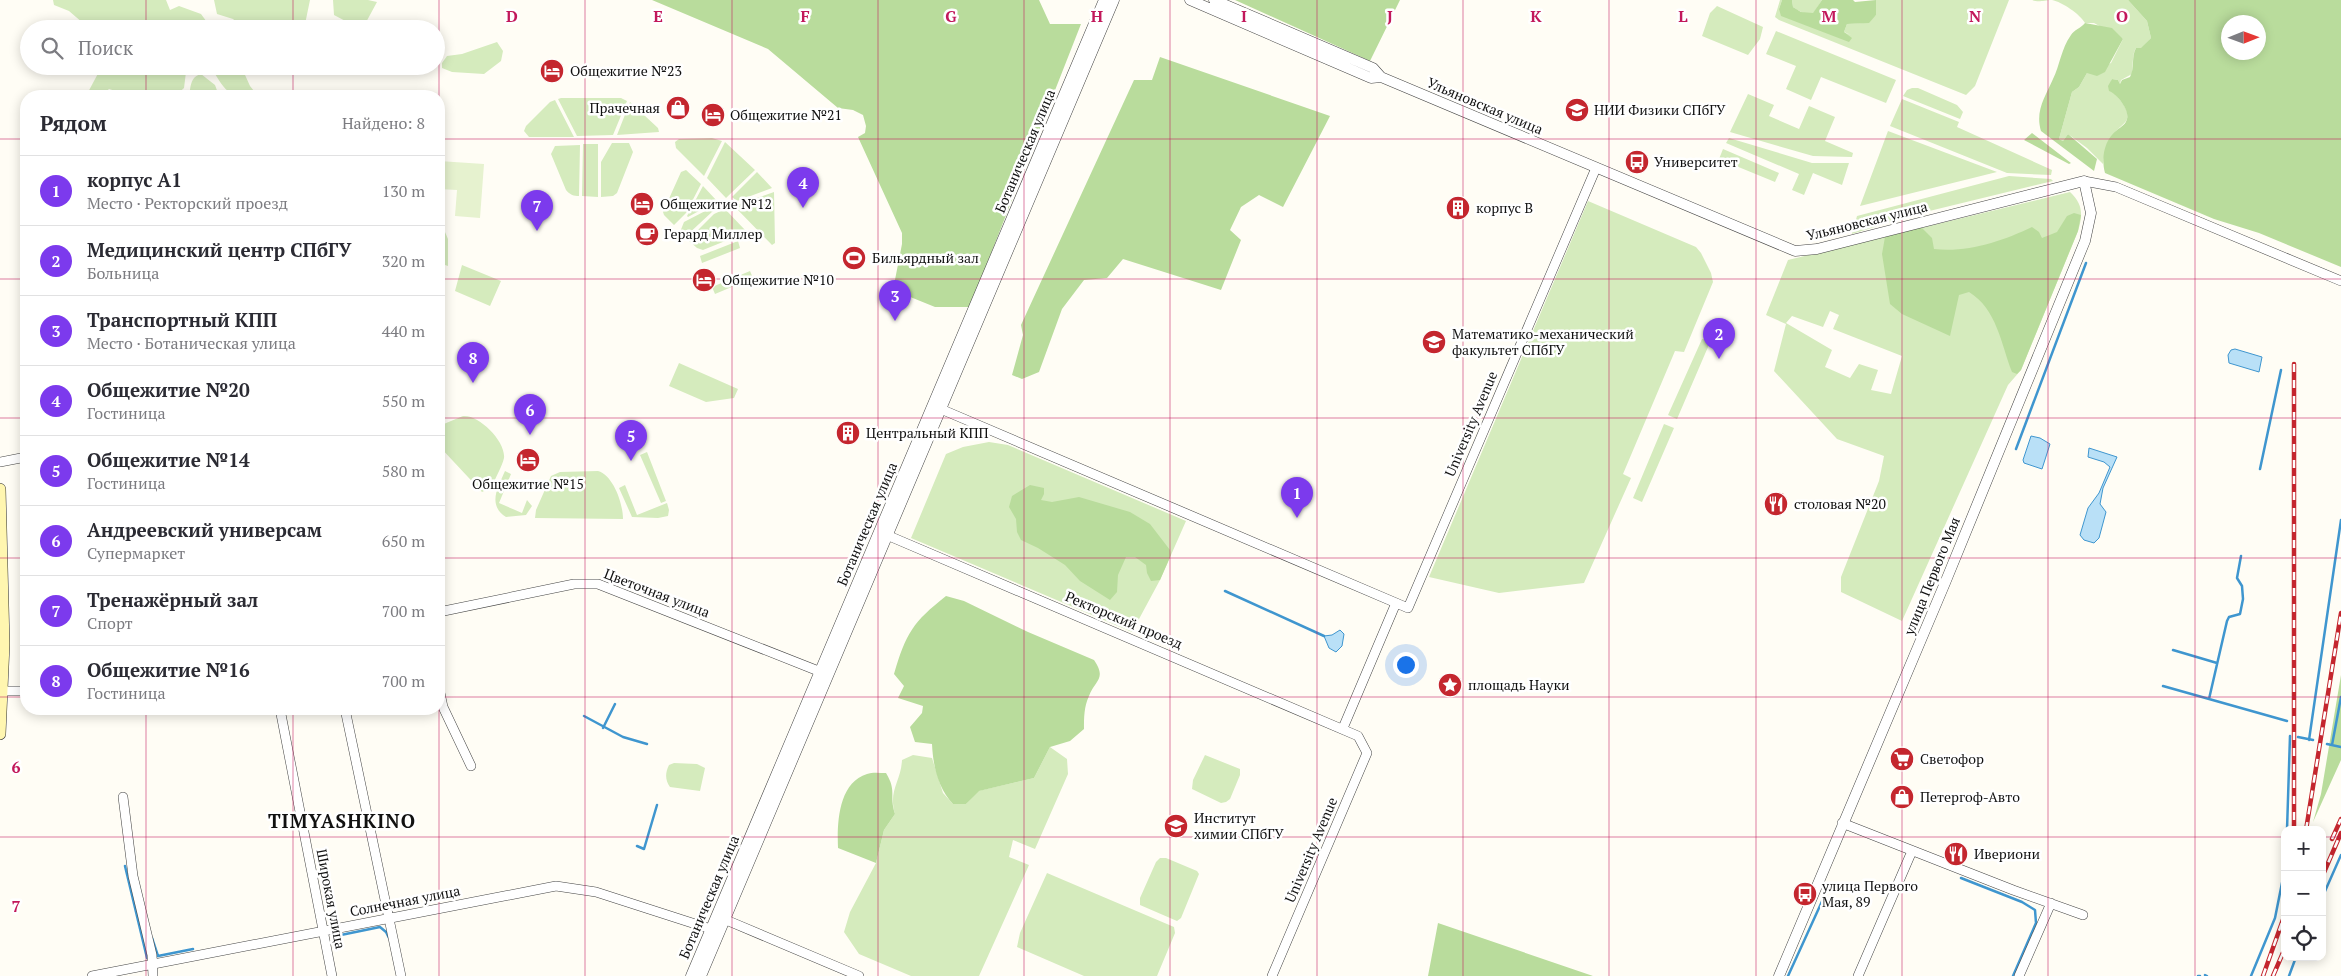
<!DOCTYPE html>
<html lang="ru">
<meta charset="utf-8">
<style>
:root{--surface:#fff;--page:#f7f7f7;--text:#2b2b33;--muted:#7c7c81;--line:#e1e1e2;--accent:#7c3aed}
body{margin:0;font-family:"PT Serif",serif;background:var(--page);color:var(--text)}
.controls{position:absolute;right:15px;bottom:15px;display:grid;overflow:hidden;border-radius:10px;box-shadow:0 2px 12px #0003}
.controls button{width:45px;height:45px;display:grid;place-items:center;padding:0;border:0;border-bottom:1px solid var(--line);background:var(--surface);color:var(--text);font:25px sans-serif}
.compass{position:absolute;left:2221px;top:15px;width:45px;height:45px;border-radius:50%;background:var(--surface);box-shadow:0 2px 12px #0003;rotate:89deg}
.you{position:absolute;left:1405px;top:664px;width:18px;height:18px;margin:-12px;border:4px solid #fff;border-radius:50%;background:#1a73e8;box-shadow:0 0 0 8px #1a73e833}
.badge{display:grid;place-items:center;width:32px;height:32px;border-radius:50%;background:var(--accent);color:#fff;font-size:16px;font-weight:700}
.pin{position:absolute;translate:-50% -41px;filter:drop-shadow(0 1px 2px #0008)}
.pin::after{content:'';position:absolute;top:26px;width:18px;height:15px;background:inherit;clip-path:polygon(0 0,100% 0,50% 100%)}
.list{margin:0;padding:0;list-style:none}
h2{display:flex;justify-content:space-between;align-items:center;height:65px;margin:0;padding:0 20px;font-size:21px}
h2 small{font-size:16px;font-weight:400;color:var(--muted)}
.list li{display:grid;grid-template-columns:32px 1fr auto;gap:15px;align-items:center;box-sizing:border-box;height:70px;padding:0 20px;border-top:1px solid var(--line)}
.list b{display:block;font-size:19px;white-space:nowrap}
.list p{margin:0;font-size:16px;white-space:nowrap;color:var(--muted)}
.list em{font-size:16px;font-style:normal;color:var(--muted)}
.icon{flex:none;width:28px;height:28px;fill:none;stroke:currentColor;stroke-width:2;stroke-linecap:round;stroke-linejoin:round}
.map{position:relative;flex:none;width:2341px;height:976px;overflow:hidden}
.search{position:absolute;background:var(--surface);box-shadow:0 2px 12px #0003;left:20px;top:20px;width:425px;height:55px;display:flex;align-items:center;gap:12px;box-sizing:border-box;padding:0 18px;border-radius:28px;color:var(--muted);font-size:19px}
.panel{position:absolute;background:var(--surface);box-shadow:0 2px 12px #0003;left:20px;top:90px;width:425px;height:625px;border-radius:20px}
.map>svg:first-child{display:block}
.green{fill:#d5ebbd;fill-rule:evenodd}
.forest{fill:#b9dc9c;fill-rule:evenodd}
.pitch{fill:#e6f2cf}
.water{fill:#b9e0f7;stroke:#3f96cf}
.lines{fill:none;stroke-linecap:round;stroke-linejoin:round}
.stream{stroke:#3f96cf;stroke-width:2.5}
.minor-casing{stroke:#444;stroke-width:10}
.tertiary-casing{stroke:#444;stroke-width:11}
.secondary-casing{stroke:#333;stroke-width:12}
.minor{stroke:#fff;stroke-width:9}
.tertiary{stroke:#fff;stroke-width:10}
.secondary{stroke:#fff6b0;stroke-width:11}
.rail-casing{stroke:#c4262e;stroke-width:4.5}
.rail{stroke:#fff;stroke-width:2.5;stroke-dasharray:8;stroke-linecap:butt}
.grid{fill:none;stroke:#c2185b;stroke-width:1;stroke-opacity:0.55}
.labels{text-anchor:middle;stroke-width:5;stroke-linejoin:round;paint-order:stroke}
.poi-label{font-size:14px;fill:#111;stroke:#fff;text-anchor:start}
.street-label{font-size:14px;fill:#111;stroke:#fff}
.district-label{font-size:19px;font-weight:bold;letter-spacing:1px;fill:#111;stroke:#fff}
.grid-label{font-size:16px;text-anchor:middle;font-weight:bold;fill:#c2185b;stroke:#fff;stroke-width:5;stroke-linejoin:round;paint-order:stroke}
</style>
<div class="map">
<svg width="2341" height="976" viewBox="0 0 2341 976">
<rect width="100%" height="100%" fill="#fffdf5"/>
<!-- green -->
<path class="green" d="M53 0H166L170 10 179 6 201 14 212 29H90L69 11 54 5Z
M214 0H310L304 29H244L233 19 217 14Z
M333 0H368L377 2 364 26 351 24 334 15Z
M1780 0H1782L1779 9 1851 35 1844 32 1847 24 1863 23 1876 15V0H2009L1975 86 1966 95 1779 20 1775 17Z
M1792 0H1822L1813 14C1805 15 1799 11 1793 7Z
M2032 0H2128L2147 21 2151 38 2141 49 2136 48C2132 54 2133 67 2132 74L2121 80 2120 84 2118 80 2112 79 2110 85C2114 95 2125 103 2127 112 2130 122 2121 125 2116 131 2109 140 2104 153 2103 164L2087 148 2068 134 2063 141 2059 139 2072 92 2079 87 2087 73 2111 63 2123 39 2094 23H2085C2080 14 2062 2 2052 0 2043 0 2040 3 2032 0Z
M1717 6 1763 27 1760 39 1748 55 1702 36 1710 13Z
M1776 31 1896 80 1886 103 1821 77 1811 100 1786 89 1796 66 1766 54Z
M497 42 503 51 501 61 484 74 452 72 442 68V63L447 56 462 54Z
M102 66H241L250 86 258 96C228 96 228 95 212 69L196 66 186 72 184 88 175 96H132L109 89 101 96H86Z
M201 74 215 85 219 96H195L190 90C191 82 193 76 201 74Z
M1912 88H1918L1957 105 1963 112 1960 119 1903 96 1907 90Z
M1748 94 1774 105 1769 116 1799 129 1809 106 1835 117 1825 141 1853 153 1852 157 1813 156 1730 132Z
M561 98H621L627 101 613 135 577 136 558 99Z
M1902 99 1959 122 1957 127 2052 170 2051 175 2007 173 1890 126Z
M555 100 574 137H529L524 131 526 126 550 102Z
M630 102 658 128 659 132 617 135Z
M1888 131 1997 172 1860 206Z
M712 138 722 141 704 176 676 148 675 142 679 139Z
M1729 138 1812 163H1849L1842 185 1813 173 1804 195 1792 190 1799 174 1726 143Z
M725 142 755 170 726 198 707 178Z
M612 143H629L633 152 617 193 613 196 601 197V162Z
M583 144H598V197L582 196Z
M580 145 579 196C574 196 570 195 566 190L551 154 555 146Z
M1723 149 1779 173 1775 182 1719 159Z
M686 170 701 184 686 213 674 225 664 215 663 212 681 172Z
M757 172 772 188 737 201 732 197Z
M2009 176 2051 179 2053 181 1913 215 1852 234 1857 216Z
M703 186 717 201 688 217 687 216Z
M774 192 775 243 772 245 734 206Z
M2070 192C2083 204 2083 215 2078 231L2021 370 2008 385 1902 621 1841 592V577L1879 481 1884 456 1837 439 1774 371 1786 324 1766 315 1788 260ZM1830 311 1839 315 1833 329 1902 356 1891 394 1871 390 1878 370 1859 364 1850 378 1825 367 1832 350 1786 323 1792 316 1823 327Z
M1588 201 1696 247 1701 253 1711 273 1713 282 1684 352 1675 351 1623 474 1631 478 1584 583 1499 593 1429 577Z
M711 208 713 211 685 237 680 232 684 222Z
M725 209 745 230V233L703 250 697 248 688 240 714 214Z
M439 218 448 239V266L439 263Z
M738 241 740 248 702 263 700 256Z
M462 265 501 281 490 306 455 291Z
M750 271 753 278 715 294 712 287Z
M1702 339 1711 340 1677 419 1668 415Z
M679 363 738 389 734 398 706 402 669 386Z
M463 416C478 414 506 441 504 458 502 467 495 478 492 487L482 492 439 446V426Z
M1664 424 1674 428 1642 502 1633 498Z
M989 442 1008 445 1186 521 1160 580 1132 632 911 538 946 454 963 447Z
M647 452 666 501 661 503 640 455Z
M505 471 511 474 499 503 522 513 527 500 532 506 526 515 506 517C487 505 498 487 505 471Z
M598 471C613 475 623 503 623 519L535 518 536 510 551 476 560 472Z
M625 485 637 515 667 503 669 510 668 516 658 518 632 517 619 488Z
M1050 747 1067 759 1068 774 1035 849 1013 840 1009 857 1029 865 979 976H911L859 954 844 932 850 912 876 863 884 830 895 814C888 790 901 782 902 760L913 755 932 758 943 793 953 804H966L978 791 1034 778Z
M1205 755 1240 769V775L1230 799 1226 802 1221 803 1192 789 1193 780Z
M674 763 697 764 705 768 700 791 670 787C665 780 665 773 669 765Z
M1160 858H1166L1197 871 1199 874 1181 918 1177 921 1140 905V898L1156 862Z
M1047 873 1174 927 1175 933 1157 976H1084L1017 947 1020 933Z"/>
<!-- forest -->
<path class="forest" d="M652 0H1039L1050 24H1081L970 307H935L893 290 902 244V233L858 137 865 133 866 126 863 115 853 110 838 108 768 49Z
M1235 0H1400L1370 61Z
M1782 0H1792L1793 7 1801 12 1813 13 1822 0H1853L1855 2 1876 0V15L1869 23 1847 24 1844 32 1852 38 1849 42 1781 16 1779 9Z
M2128 0H2341V267L2259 233 2214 219 2105 173C2101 158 2104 140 2117 130 2121 127 2126 124 2127 119 2130 110 2116 93 2109 91L2108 86 2112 79 2118 80 2120 84 2122 80 2130 77C2135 68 2131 57 2136 48H2141L2151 38 2147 21ZM2228 22H2258V52H2228Z
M2085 23 2112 28 2123 39 2105 72 2097 76 2087 73 2079 87 2072 92 2059 139 2063 141 2068 134 2097 159 2094 171 2041 131C2035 111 2045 97 2053 79 2060 65 2061 49 2071 35 2074 30 2081 28 2085 23Z
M1160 57 1330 116 1283 207 1259 195 1241 207 1230 230 1241 240 1221 290 1123 259 1107 278 1084 280 1062 309 1039 372 1022 379 1012 375 1023 335 1021 325 1134 80H1152Z
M2032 133 2071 163 2069 164 2024 140Z
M2074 213 2081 215 2078 231 2021 370 2017 374 2012 372C2001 344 1997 309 1969 292L1959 295 1950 336 1902 314 1890 304 1882 254 1885 237 1921 227 1932 238 1934 249C1967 253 2003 241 2032 227L2039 232 2042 238 2057 232 2067 216Z
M1030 485 1044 488V494L1041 500 1052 502 1079 497 1130 512 1150 524 1170 550 1171 555 1160 580 1151 581 1147 573 1146 565 1135 557H1126L1118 575 1117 592 1110 600 1080 581 1065 565 1038 548 1021 540 1017 532 1016 519 1009 507 1012 496Z
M946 596 964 601 1028 632 1094 660C1107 679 1095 680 1089 696 1084 707 1084 717 1084 729L1070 741 1050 747 1034 778 979 791 966 804H953C938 788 933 766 932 744L915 742 910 727 922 713 923 706 898 698 904 686 894 674C906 633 913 622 946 596Z
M2341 675V760L2313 822 2321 794Z
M886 773C897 791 889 795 895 814L884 830 876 863 838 848C837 824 838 783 867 774 872 772 880 773 886 773Z
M1438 923 1593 976H1428Z"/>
<!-- pitch -->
<path class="pitch" d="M439 161 484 164 480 218 455 216 457 190 439 189Z"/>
<!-- water -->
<path class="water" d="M2235 349 2262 357 2259 372 2229 363 2228 355 2231 350Z
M2031 436 2040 438 2050 444 2042 469 2024 463 2023 460Z
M2089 448 2117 457 2103 488 2100 504 2106 512 2099 538 2094 543 2084 540 2080 535 2088 508 2099 493 2110 467 2104 462 2088 457Z
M1340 630 1344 634 1342 646 1336 652 1329 648 1324 636 1332 635Z"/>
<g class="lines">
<!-- stream -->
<path class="stream" d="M2016 449 2086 263
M2260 469 2281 370
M1225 591 1324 636
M2173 650 2217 663
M2163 686 2287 721
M2209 699 2227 621 2229 617 2240 614 2243 599 2242 586 2237 578 2241 556
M584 716 623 737 647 744
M603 728 615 704
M2298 737 2313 740
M2309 740 2341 520
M2327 744 2341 747
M2332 745 2341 697
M2287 830 2290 736
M637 846 644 849 657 805
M125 866 147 958
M1961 878 2022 902 2035 910 2036 923 2013 976
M2322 898 2341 855
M336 936 380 927 386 932 389 938
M152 938 158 956 193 949
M2205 975 2207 976
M1788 976 1824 897
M2198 976H2200
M2251 976 2275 918 2285 868
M2289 976 2296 957"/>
<!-- minor casing -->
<g class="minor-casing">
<path id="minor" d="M2084 181 2116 187 2341 281
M936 407 1408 608 1596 168
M0 462 26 457
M882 533 1358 736 1367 753 1272 976
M439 612 574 584H598L826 674
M439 688 443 707 471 766
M3 691H26
M280 709 332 976
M345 709 401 976
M1343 728 1396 603
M123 797 133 876 152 955 153 976
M1842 823 2013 890 2083 915
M719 917 859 976
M92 976 556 886 596 892 717 931
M1858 976 1912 851
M2019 976 2051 903"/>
</g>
<!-- tertiary casing -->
<g class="tertiary-casing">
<path id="tertiary" d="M1190 0 1371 78 1381 77
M1214 0 1373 68 1381 77 1795 251 1817 249 2084 181 2091 213 2085 241 1945 583 1779 976
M691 976 1104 0
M701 976 1114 0"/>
</g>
<!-- secondary casing -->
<g class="secondary-casing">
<path id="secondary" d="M0 489 4 644 0 734"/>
</g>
<!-- minor -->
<use href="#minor" class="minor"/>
<!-- tertiary -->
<use href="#tertiary" class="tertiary"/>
<!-- secondary -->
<use href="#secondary" class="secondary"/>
<!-- rail casing -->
<g class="rail-casing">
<path id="rail" d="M2294 364V830
M2306 830 2341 613
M2332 839 2341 819
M2322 877 2341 833
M2263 976 2285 914
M2273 976 2285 948"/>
</g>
<!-- rail -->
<use href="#rail" class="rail"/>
</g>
<!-- grid -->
<path class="grid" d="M146 0V29M293 0V29M439 0V976M585 0V976M732 0V976M878 0V976M1024 0V976M1170 0V976M1317 0V976M1463 0V976M1609 0V976M1756 0V976M1902 0V976M2048 0V976M2195 0V976M146 66V96M293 66V96M0 139H26M439 139H2341M0 279H26M439 279H2341M0 418H26M439 418H2341M0 558H26M439 558H2341M0 697H26M439 697H2341M146 709V976M293 709V976M0 837H2285M2322 837H2341"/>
<!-- icons -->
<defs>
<g id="hotel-disc" transform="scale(1.25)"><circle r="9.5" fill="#c4262e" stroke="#fff"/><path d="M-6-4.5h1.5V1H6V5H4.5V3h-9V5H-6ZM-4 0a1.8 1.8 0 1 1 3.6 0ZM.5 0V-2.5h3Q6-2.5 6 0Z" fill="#fff"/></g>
<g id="shop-disc" transform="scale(1.25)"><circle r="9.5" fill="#c4262e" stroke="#fff"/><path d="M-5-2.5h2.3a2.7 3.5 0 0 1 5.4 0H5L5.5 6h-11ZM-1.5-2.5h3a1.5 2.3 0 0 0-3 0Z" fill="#fff"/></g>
<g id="university-disc" transform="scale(1.25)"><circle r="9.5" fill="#c4262e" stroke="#fff"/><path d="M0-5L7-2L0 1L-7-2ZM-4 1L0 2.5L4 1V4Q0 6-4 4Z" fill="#fff"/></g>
<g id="bus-disc" transform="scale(1.25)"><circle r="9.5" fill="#c4262e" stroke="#fff"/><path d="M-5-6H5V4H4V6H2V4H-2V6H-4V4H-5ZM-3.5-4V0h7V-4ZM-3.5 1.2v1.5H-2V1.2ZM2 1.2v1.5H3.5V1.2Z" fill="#fff"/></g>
<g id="building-disc" transform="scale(1.25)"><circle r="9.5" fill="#c4262e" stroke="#fff"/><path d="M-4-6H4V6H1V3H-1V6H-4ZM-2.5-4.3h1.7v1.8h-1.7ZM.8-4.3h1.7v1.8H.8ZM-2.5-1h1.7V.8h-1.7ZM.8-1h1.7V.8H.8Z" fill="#fff"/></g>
<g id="cafe-disc" transform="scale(1.25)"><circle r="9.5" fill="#c4262e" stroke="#fff"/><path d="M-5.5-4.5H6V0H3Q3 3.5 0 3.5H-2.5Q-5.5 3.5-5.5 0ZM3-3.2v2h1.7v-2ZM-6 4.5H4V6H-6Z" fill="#fff"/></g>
<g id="stadium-disc" transform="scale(1.25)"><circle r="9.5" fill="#c4262e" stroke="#fff"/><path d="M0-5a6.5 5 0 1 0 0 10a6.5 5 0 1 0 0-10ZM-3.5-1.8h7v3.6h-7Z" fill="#fff"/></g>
<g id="restaurant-disc" transform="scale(1.25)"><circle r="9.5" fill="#c4262e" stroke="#fff"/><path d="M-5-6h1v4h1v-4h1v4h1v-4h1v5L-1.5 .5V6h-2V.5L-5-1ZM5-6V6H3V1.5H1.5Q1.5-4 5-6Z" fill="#fff"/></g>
<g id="sight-disc" transform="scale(1.25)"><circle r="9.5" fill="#c4262e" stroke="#fff"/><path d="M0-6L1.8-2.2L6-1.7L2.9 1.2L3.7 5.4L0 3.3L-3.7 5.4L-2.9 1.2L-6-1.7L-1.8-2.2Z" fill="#fff"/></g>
<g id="supermarket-disc" transform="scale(1.25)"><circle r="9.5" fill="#c4262e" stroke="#fff"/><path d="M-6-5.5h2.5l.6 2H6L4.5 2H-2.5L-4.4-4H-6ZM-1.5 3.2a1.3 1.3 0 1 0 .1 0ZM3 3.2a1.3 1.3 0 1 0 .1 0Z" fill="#fff"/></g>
</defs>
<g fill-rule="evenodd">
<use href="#hotel-disc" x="552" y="71"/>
<use href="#shop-disc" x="678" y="108"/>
<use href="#university-disc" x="1577" y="110"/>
<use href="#hotel-disc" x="713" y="115"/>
<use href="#bus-disc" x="1637" y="162"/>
<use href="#hotel-disc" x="642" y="204"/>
<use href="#building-disc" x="1458" y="208"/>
<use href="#cafe-disc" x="647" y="234"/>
<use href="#stadium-disc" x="854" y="258"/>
<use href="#hotel-disc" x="704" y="280"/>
<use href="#university-disc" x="1434" y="342"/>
<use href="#building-disc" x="848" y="433"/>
<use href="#hotel-disc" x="528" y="460"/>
<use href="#restaurant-disc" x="1776" y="504"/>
<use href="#sight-disc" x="1450" y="685"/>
<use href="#supermarket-disc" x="1902" y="759"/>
<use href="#shop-disc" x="1902" y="797"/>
<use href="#university-disc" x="1176" y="826"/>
<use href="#restaurant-disc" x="1956" y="854"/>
<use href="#bus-disc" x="1805" y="894"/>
</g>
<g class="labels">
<!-- poi labels -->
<g class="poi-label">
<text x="570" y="76">Общежитие №23</text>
<text x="660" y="113" text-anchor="end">Прачечная</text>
<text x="1594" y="115">НИИ Физики СПбГУ</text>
<text x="730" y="120">Общежитие №21</text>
<text x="1654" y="167">Университет</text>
<text x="660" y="209">Общежитие №12</text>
<text x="1476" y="213">корпус В</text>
<text x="664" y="239">Герард Миллер</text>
<text x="872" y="263">Бильярдный зал</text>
<text x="722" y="285">Общежитие №10</text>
<text x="1452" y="339">Математико-механический<tspan x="1452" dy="16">факультет СПбГУ</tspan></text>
<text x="866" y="438">Центральный КПП</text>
<text x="528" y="489" text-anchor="middle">Общежитие №15</text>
<text x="1794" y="509">столовая №20</text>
<text x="1468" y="690">площадь Науки</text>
<text x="1920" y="764">Светофор</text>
<text x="1920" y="802">Петергоф-Авто</text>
<text x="1194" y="823">Институт<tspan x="1194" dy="16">химии СПбГУ</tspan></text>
<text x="1974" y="859">Ивериони</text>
<text x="1822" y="891">улица Первого<tspan x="1822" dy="16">Мая, 89</tspan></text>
</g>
<!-- street labels -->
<g class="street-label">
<text transform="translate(1485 106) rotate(23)" y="5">Ульяновская улица</text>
<text transform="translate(1025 151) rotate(-67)" y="5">Ботаническая улица</text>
<text transform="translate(1867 221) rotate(-14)" y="5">Ульяновская улица</text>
<text transform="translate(1471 424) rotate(-67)" y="5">University Avenue</text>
<text transform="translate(867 524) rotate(-67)" y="5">Ботаническая улица</text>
<text transform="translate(1932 576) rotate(-68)" y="5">улица Первого Мая</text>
<text transform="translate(657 593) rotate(21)" y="5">Цветочная улица</text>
<text transform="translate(1124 620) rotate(23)" y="5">Ректорский проезд</text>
<text transform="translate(1311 850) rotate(-67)" y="5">University Avenue</text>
<text transform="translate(709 897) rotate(-67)" y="5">Ботаническая улица</text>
<text transform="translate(331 899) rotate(79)" y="5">Широкая улица</text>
<text transform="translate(405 901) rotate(-11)" y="5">Солнечная улица</text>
</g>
<!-- district labels -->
<g class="district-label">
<text x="342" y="828">TIMYASHKINO</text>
</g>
</g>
<g class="grid-label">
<text x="512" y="22">D</text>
<text x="658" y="22">E</text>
<text x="805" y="22">F</text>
<text x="951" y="22">G</text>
<text x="1097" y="22">H</text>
<text x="1244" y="22">I</text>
<text x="1390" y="22">J</text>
<text x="1536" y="22">K</text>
<text x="1683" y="22">L</text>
<text x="1829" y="22">M</text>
<text x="1975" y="22">N</text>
<text x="2122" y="22">O</text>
<text x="16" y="773">6</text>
<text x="16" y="912">7</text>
</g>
</svg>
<div class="controls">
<button>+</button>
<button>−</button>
<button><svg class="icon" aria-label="locate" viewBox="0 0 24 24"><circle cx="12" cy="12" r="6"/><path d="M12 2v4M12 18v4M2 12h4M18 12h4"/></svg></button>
</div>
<svg class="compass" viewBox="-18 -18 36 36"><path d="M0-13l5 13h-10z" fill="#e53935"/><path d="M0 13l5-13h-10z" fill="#7c7c81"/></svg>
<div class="you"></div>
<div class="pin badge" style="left:1297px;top:518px">1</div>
<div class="pin badge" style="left:1719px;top:359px">2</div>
<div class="pin badge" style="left:895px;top:321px">3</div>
<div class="pin badge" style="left:803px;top:208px">4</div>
<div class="pin badge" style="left:631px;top:461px">5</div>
<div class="pin badge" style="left:530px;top:435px">6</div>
<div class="pin badge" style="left:537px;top:231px">7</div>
<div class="pin badge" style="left:473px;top:383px">8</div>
<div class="search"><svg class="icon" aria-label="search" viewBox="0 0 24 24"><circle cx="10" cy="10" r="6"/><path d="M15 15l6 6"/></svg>Поиск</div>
<section class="panel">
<h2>Рядом<small>Найдено: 8</small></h2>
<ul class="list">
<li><span class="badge">1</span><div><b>корпус А1</b><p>Место · Ректорский проезд</p></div><em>130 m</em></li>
<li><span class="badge">2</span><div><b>Медицинский центр СПбГУ</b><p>Больница</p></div><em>320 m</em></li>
<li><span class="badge">3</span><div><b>Транспортный КПП</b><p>Место · Ботаническая улица</p></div><em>440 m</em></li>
<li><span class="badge">4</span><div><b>Общежитие №20</b><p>Гостиница</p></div><em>550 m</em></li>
<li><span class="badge">5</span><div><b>Общежитие №14</b><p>Гостиница</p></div><em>580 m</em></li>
<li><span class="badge">6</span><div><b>Андреевский универсам</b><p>Супермаркет</p></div><em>650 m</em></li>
<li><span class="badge">7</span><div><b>Тренажёрный зал</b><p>Спорт</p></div><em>700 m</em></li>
<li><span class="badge">8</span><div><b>Общежитие №16</b><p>Гостиница</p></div><em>700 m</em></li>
</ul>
</section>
</div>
